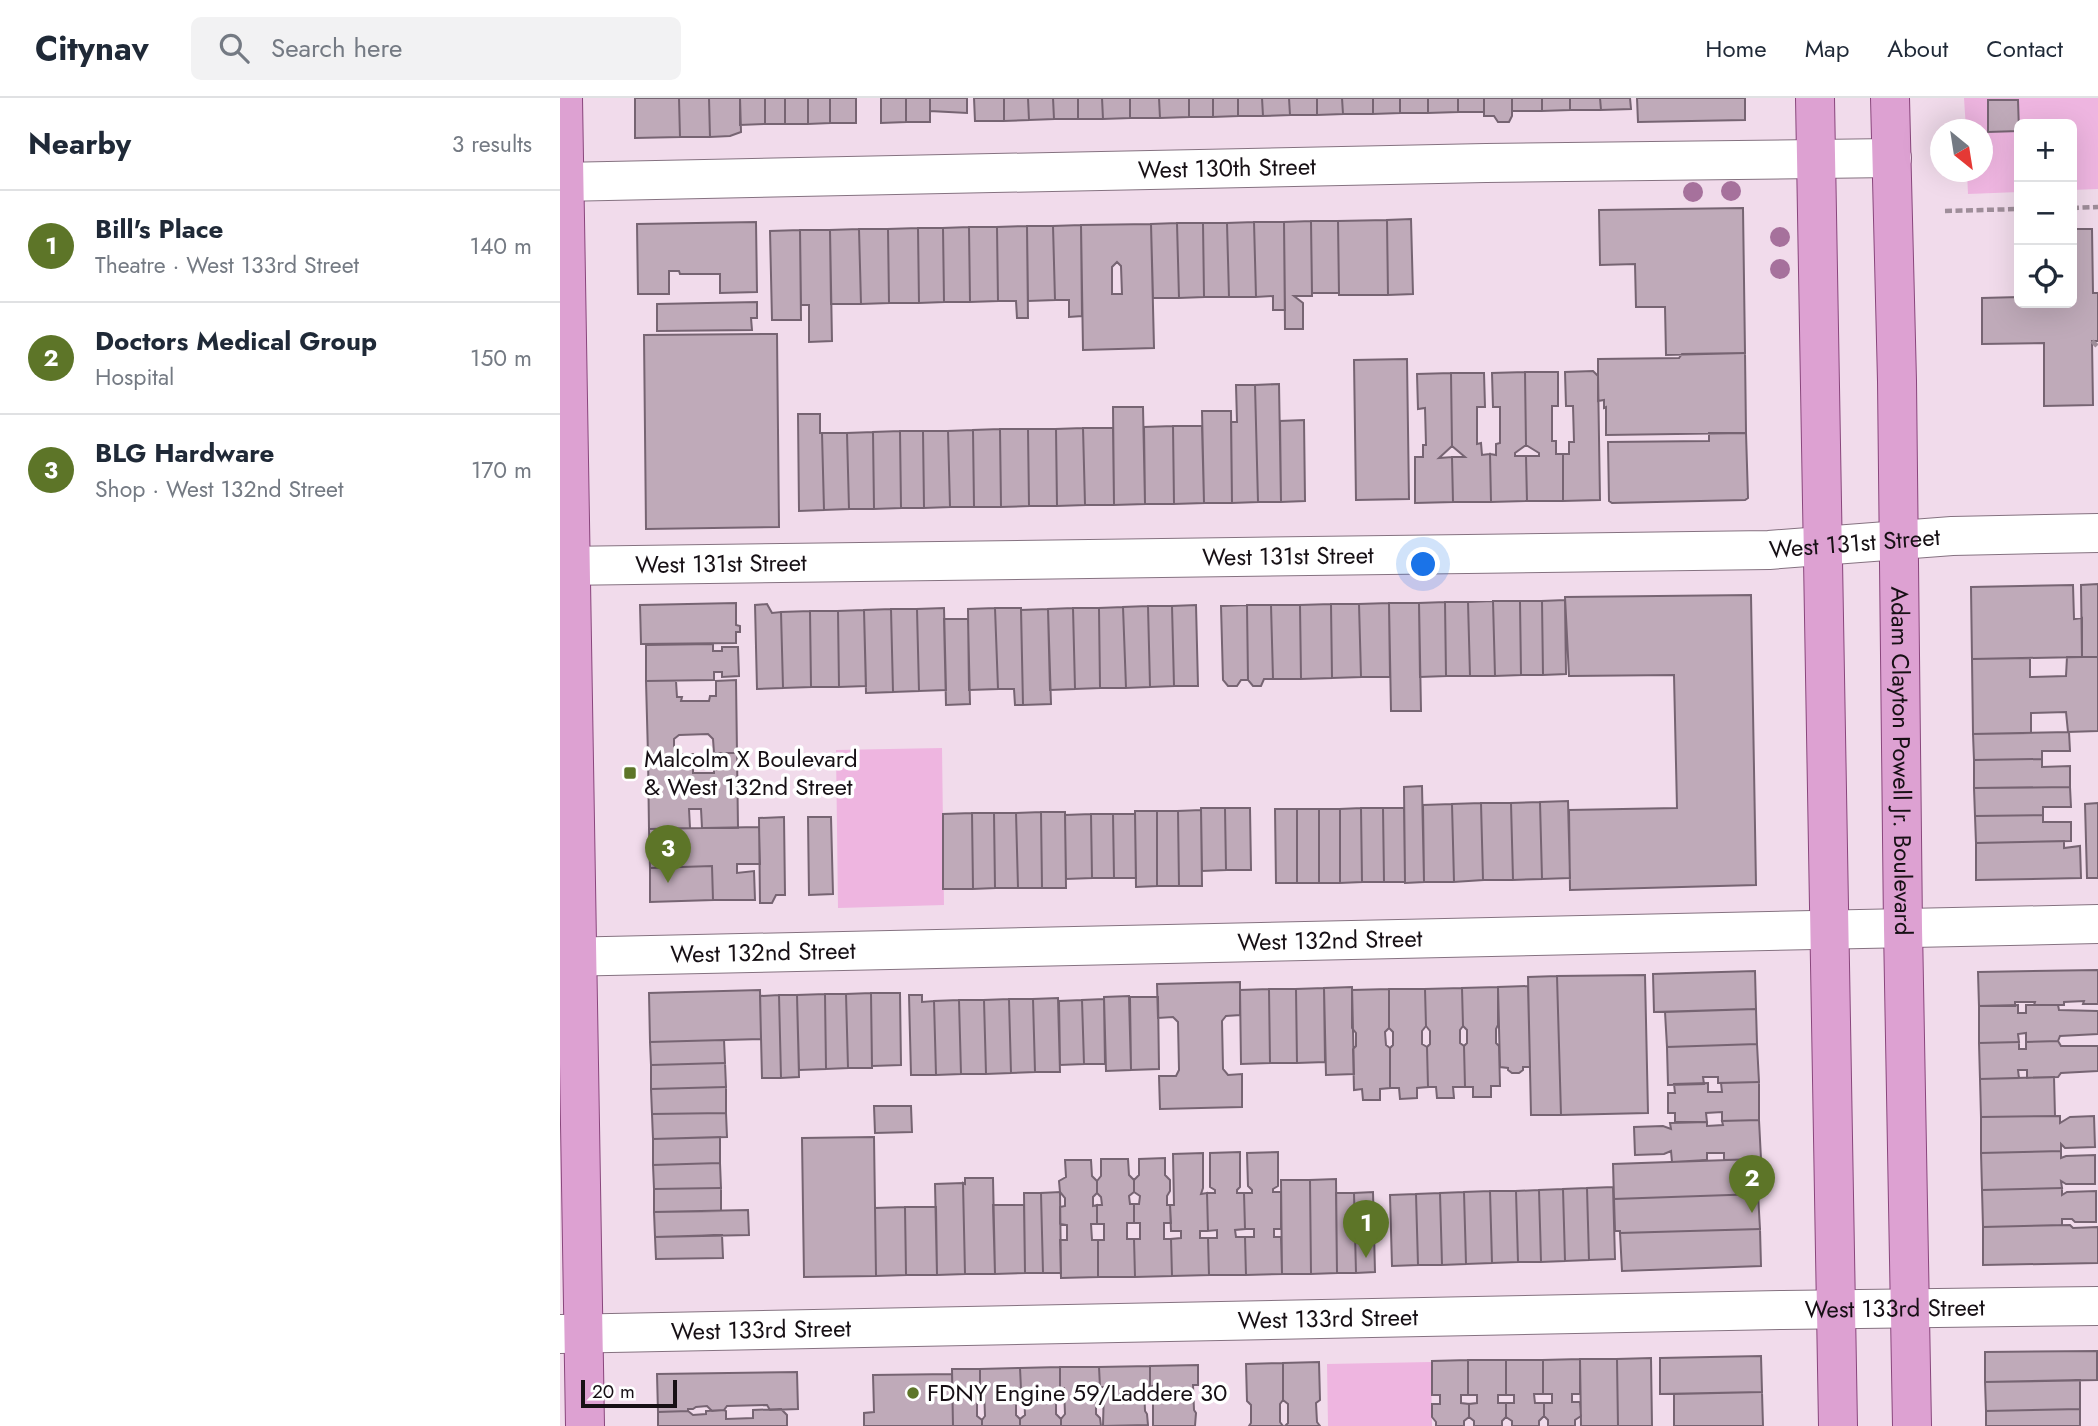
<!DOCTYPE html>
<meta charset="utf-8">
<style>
:root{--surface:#fff;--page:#f2f2f3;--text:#1f2937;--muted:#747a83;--line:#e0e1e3;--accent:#5d7528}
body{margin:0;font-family:Jost,sans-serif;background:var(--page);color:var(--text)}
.controls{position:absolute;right:21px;top:21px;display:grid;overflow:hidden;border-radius:10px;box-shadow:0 7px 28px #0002}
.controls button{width:63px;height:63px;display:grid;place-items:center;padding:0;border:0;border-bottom:2px solid var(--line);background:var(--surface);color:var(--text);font:35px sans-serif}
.compass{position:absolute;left:1370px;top:21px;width:63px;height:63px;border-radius:50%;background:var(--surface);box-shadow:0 7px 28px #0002;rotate:150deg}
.scale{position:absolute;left:21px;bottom:18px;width:96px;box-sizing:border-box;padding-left:7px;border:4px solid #171015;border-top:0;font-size:19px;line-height:24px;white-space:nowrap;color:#171015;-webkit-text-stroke:5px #fff;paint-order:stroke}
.you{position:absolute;left:864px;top:467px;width:24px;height:24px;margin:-18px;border:5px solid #fff;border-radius:50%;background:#1a73e8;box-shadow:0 0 0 10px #1a73e833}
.badge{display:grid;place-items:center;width:46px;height:46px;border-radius:50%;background:var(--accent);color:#fff;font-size:23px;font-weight:700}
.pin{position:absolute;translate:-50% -58px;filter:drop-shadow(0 2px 4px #0008)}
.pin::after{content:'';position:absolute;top:37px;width:24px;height:21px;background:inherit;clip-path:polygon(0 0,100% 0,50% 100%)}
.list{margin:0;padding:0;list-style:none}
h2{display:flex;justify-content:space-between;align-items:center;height:91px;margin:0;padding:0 28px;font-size:30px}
h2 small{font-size:23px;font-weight:400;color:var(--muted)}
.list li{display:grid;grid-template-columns:46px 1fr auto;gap:21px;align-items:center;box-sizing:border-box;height:112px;padding:0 28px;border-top:2px solid var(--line)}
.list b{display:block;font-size:26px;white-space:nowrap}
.list p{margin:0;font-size:23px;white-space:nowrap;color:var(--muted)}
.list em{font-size:23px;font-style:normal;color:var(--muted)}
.icon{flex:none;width:38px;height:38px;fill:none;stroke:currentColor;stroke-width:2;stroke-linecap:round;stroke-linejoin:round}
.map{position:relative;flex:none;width:1538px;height:1328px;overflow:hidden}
header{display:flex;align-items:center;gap:42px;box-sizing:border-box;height:98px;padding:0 35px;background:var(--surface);border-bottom:2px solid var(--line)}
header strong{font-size:33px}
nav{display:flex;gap:38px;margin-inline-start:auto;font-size:24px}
.search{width:490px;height:63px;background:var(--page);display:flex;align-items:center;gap:18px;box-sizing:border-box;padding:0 24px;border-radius:10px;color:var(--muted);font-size:26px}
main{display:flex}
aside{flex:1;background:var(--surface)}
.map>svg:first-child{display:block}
.green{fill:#eeb5e0}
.building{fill:#bfaab9;stroke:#766472;stroke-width:2;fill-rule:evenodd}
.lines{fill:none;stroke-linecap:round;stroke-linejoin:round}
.minor-casing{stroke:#857280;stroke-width:40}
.major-casing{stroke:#89467c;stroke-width:40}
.path{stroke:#9e8d99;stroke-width:4.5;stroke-dasharray:7 3.5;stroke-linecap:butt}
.minor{stroke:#fff;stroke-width:38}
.major{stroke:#dda1d2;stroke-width:38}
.tree{fill:#a6719c}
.poi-dot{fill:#5d7528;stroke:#fff;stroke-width:2.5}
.labels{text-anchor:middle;stroke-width:7;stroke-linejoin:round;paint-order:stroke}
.street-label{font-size:24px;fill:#171015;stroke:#fff}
.poi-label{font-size:24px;fill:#171015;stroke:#fff;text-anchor:start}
</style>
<header>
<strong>Citynav</strong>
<div class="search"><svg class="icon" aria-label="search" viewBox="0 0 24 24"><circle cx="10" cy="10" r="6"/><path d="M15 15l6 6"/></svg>Search here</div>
<nav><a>Home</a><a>Map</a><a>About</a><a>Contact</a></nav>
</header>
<main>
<aside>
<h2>Nearby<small>3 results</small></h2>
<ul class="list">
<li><span class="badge">1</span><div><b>Bill's Place</b><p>Theatre · West 133rd Street</p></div><em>140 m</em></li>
<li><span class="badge">2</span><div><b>Doctors Medical Group</b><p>Hospital</p></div><em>150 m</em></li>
<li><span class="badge">3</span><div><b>BLG Hardware</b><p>Shop · West 132nd Street</p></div><em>170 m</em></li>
</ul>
</aside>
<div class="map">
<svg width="1538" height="1328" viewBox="0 0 1538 1328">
<rect width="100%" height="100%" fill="#f1dbeb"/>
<!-- green -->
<path class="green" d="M1404 0H1538V91L1512 92V26H1459V94L1408 96 1407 74H1422V32L1406 31Z
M382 650 384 807 278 810 276 652Z
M871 1264 872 1328H768L767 1266Z"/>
<!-- building -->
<path class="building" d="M75 0H119L120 39 75 40Z
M119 0H149L150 39H120Z
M149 0H180L181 34 170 38 150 39Z
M180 0H205V26L180 27Z
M205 0H225V26H205Z
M225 0H248V26H225Z
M248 0H270V25L248 26Z
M270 0H296V25H270Z
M321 0H346V24L321 25Z
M346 0H370V24H346Z
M370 0H407V15L370 13Z
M414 0H444V23H415Z
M444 0H468L469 22 444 23Z
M468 0H493L494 21 469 22Z
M493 0H518V21H494Z
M518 0H542L543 21H518Z
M542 0H570V20L543 21Z
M570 0H599L600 20H570Z
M599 0H629V19L600 20Z
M629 0H653V19H629Z
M653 0H678V18L653 19Z
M678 0H702L703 18H678Z
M702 0H729L730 17 703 18Z
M729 0H757V17H730Z
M757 0H782L783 16 757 17Z
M782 0H813V16H783Z
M813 0H840V15L813 16Z
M840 0H868V15H840Z
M868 0H898V14L868 15Z
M898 0H924V14H898Z
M924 0H952V18L949 24H938L934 18H924Z
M952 0H982V13H952Z
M982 0H1010V12L982 13Z
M1010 0H1040L1041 12H1010Z
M1040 0H1070L1071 11 1041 12Z
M1077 0H1185V22L1078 24Z
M1428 2H1458L1459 33 1428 34Z
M1183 110 1185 255 1106 257 1105 209H1076L1075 166 1040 167 1039 112Z
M851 121 853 196 828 197 827 122Z
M827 122 828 197H779L778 123Z
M751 123 752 198H734L743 205V231H725L724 124Z
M751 123H778L779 195H752Z
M196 124 197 194 160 195V176H120L119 173H109V196H78L77 126Z
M694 124 696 199H669L667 125Z
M694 124H724L725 212H713V198L696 199Z
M617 125 619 200H593L591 126Z
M617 125H643L644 199 619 200Z
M643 125H667L669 199H644Z
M591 126 594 250 523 252 521 127ZM557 164 561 168 562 196H552V169Z
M521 127 522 218 509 219V202H495L493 128Z
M467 128 468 220H457L456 203H438L437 129Z
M467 128H493L495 202 468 203Z
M409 129 410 204H384L383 130Z
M409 129H437L438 203 410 204Z
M358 130 359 205H329L328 131Z
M358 130H383L384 204 359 205Z
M299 131 301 206H271L270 132Z
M299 131H328L329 205 301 206Z
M1512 131H1532L1533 195H1538V243H1532L1533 307 1484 308V245L1422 246V200L1459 199V205H1512Z
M240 132 241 222H212L210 133Z
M240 132H270L272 243 249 244V207H241Z
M197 204V220H191L192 232 97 233V206Z
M217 236 219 429 86 431 84 237Z
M1185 255 1186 335 1046 337V309L1044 310V302L1038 303V261L1119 260 1122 256Z
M847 261 849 401 796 402 794 262Z
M1033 273 1038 278 1040 402 1003 403V356H1009V344H1014L1013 308H1006L1005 274Z
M965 274 966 347 955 355V358H966L967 403 931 404 930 356 936 357V346L940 345V309H933L932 275Z
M965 274H998V308H992V343H996V356H1003V403H967L966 358H979V355L966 347Z
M891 275 892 348 879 360 892 359 893 404 855 405V359H863V347H866L865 310 858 311 857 276Z
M891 275H924L925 309H917V346L921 345 922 357 930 356 931 404H893L892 359H905L892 348Z
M719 286 721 404H698L695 287Z
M676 287H695L698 404 672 405 671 324H677Z
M553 309H583L585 406 554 407Z
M642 313H671L672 405H644Z
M238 316H260V335H262L264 412 239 413Z
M744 322 745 403 721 404 720 323Z
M613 328 614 406H585L584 329Z
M613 328H642L644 405 614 406Z
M523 330 525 407 497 408 496 331Z
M523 330H553L554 407H525Z
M440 331 441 409H414L413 332Z
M440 331H468L469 408 441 409Z
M468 331H496L497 408H469Z
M413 332 414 409H390L388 333Z
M340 333 341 410 314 411 313 334Z
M340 333H363L364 410H341Z
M363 333H388L390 409 364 410Z
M313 334 314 411H289L287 335Z
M262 335H287L289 411 264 412Z
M1149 335H1186L1188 400 1185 402 1052 405 1049 403 1048 344 1149 343Z
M1538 486V559H1522L1521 487Z
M1513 487 1514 521 1522 520V559L1412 561 1411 489Z
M1191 497 1196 787 1010 792 1009 712 1117 710 1114 577 1009 578 1005 499Z
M1005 502 1006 576 983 577 982 503Z
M933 503 935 578H910L908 504Z
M933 503H960L961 577 935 578Z
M960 503H982L983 577H961Z
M885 504 886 578 860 579 859 505Z
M885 504H908L910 578H886Z
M176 505V527L180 528V534H176V545L81 546 80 507Z
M829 505 830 579H801L799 506Z
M829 505H859L861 613H831Z
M207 506 212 515 221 514 223 590 197 591 195 507Z
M771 506 772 580 741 581 740 507Z
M771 506H799L801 579 772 580Z
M636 507 638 588H614L612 508Z
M687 507 688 582H681L677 588H668L663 582 661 508Z
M687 507H711L713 581H704L701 588H693L688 582Z
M711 507H740L741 581H713Z
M588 508 590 589 566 590 563 509Z
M588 508H612L614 588 590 589Z
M563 509 566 590H540L539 510Z
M384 510 386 592 359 593 357 511Z
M435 510 438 591 409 592 408 511Z
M435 510H461L463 607H455L454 591H438Z
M513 510 515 591 490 592 488 511Z
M513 510H539L540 590 515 591Z
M331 511 333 594 306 595 304 512Z
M331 511H357L359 593 333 594Z
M488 511 491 606 463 607 461 512Z
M304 512 306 588 279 589 278 513Z
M250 513 251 589 223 590 221 514Z
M250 513H278L279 589H251Z
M384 521H408L410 606 386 607Z
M153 546V553H162V549H178L179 578 162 579V574H154V582L86 583V547Z
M1507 559H1538V633L1508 634 1506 614 1471 615V635L1413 636 1412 561 1470 560V579L1506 578Z
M176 582 177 655H154L153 641 148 636 119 637 114 641V656L88 657 86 583H116L117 599H122L121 603H149L150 598H156V583Z
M1509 634 1510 653H1482V661L1414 662 1413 636Z
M154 655H177L178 730H142L141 711H129L130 730 89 731 88 657 133 656V675H154Z
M1482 661V669L1510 668V689L1414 690V662Z
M862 688 864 784 845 785 844 689Z
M1510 689 1511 709H1483V717L1415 718 1414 690Z
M1008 703 1010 780 982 781 980 704Z
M980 704 982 781 953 782 951 705Z
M921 705 923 782 894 784 892 706Z
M921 705H951L953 782H923Z
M1538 705V780H1527L1525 706Z
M892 706 894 784H864L863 707Z
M641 710H665L666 772 642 773Z
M665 710H690L691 772H666Z
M801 710 802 784 780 785V711Z
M801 710H823L824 784H802Z
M823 710H844L845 784H824Z
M715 711H737V785H716Z
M737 711H759V785H737Z
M759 711H780V785H759Z
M641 712 642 788H619L618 713Z
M575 713H597V788L576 789Z
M597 713H618L619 788H597Z
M481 714 482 790H458L456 715Z
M481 714H505L506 790H482Z
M412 715 413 791H383V716Z
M412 715H434L435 790 413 791Z
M434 715H456L458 790H435Z
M531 716 532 780 506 781 505 717Z
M531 716H553L554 780H532Z
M553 716H575L576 780H554Z
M1483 717V724H1511V743L1416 745 1415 718Z
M224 719 225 797H216L212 805H200L199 720Z
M248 719H271L273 796 249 797Z
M199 729 200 766H177V775L194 773 195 802H153L152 768 90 770 89 731Z
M1504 743V750L1520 748 1521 780 1416 782V745Z
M152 768 153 802 90 804V770Z
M1538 872V906H1523L1524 903 1504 904V907H1474L1475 904H1455V908H1419L1418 874Z
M1195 873 1196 911 1094 914 1093 876Z
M1085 877 1088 1015 1001 1017 997 878Z
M997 878 1001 1017H971L968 879Z
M680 884V917L666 918 662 923 663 971 668 977 682 976V1009L600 1011 599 978H616L619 972 618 924 613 919 598 920 597 886Z
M968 888 970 969H963V972L959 975H952L948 972V970L940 969 938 889Z
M792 889 794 976 766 977 764 890Z
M938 889V927L936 931V945L939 948 940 988H931V999H913V989H905L904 948 907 945V932L903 928 902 890Z
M764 890 765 964 737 965 736 891Z
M902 890 903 928 900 932V945L904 948 905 989H893L894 1000H877L876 989H868L867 949 870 946V933L866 928 865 891Z
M709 891 710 965 681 966 680 892Z
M709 891H736L737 965H710Z
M829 891V930L825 934 826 947 830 950V990L820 991V1002H803L802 991 794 992 793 951 796 948V935L792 930V892Z
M829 891H865L866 928 862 933V946L867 949 868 989 857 990V1000L840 1001 839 990H830V950L833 947V934L829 930Z
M200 892 201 941 90 944 89 895Z
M311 895 312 970H288L286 896Z
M311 895H340L341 967 312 968Z
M265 896 266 971 239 972 237 897Z
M265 896H286L288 970 266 971Z
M219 897 221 980H202L200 898Z
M219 897H237L239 979 221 980Z
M349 897H362V904L374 903 376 977H351Z
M569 898 571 972 546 973 544 899Z
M570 899H598L599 971 571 972Z
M498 900 500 974H475L473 901Z
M449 901 451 975 426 976 424 902Z
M449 901H473L475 974 451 975Z
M544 901 545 966H524L522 902Z
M399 902 401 976 376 977 374 903Z
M399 902H424L426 976H401Z
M522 902 524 966 500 967 499 903Z
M1458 907V915H1466V907H1498L1499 912 1538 913V936L1500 938 1498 943 1466 944V935L1458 936 1459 944 1419 945V908Z
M1196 911 1197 946 1107 949 1105 914Z
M164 942 165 965 91 967 90 944Z
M1498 943 1501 948H1538V973L1501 975 1498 979 1467 980V972H1458L1459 980 1420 981 1419 945 1459 944V951H1466V944Z
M1197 946 1199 984 1158 985V979H1143L1144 986 1108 987 1107 949Z
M165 965 166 989 91 991V967Z
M1494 979 1495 1018 1421 1019 1420 981Z
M1199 984V1022L1162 1023V1014L1146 1015 1147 1024H1115V1015H1108V995H1115L1114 986 1148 985V994H1162L1161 985Z
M166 989V1015L92 1016 91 991Z
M314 1008H351L352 1034 315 1035Z
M166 1015 167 1039 93 1041 92 1016Z
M1500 1018V1025L1510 1019 1534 1018 1535 1049 1505 1050 1501 1046V1053L1421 1055V1019Z
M1199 1022 1201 1061 1164 1062V1055H1147V1062L1112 1064 1111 1053 1104 1056 1075 1057 1074 1029 1103 1028 1111 1031 1110 1025 1147 1024V1028L1163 1027 1162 1023Z
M160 1039V1065L93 1067V1041Z
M314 1039 316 1178 244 1179 242 1040Z
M1501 1053V1060L1506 1058 1535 1057V1086H1506L1501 1083 1502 1090 1422 1092 1421 1055Z
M680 1054V1089L677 1092V1095H684L685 1131 675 1132 676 1139H685L686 1177H649L648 1140H657V1132L648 1133 647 1095H655V1092L650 1089V1055Z
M718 1054V1088L713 1091V1094H721V1131H714V1139H721L722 1176 686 1177 685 1139H694V1131H685L684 1095H692V1092L688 1088 687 1055Z
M643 1055V1090L641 1096 647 1095 648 1133H640V1140H648L649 1177 612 1178 611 1141 621 1140V1133H611L610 1107H614L613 1056Z
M605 1060V1077L610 1082V1093L607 1098V1107H610L611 1125H604V1141H611L612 1178 575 1179 574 1141H580V1125H574V1106H579L580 1098 574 1094V1082L579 1077V1061Z
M541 1061H568L569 1077 574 1082V1094L569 1098 570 1106H574V1125H567V1141H574L575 1179H538V1142H544V1126H537V1107H542L541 1099 537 1095V1083L541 1078Z
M1197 1061 1198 1096 1054 1101 1053 1066Z
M505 1062H531L532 1078 537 1083V1095L533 1099V1108L537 1107V1126H531L532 1142H538V1179L501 1180 500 1142H507V1127L500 1126V1109L505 1108V1100L500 1094 499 1083 506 1079Z
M160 1065 161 1090 94 1091 93 1067Z
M405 1080H433L435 1176H405L403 1085 405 1086Z
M776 1081 777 1175 751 1176 750 1082Z
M721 1082H750L751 1176H722Z
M403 1085 405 1176 377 1177 375 1086Z
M1053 1089 1055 1161 1029 1162 1027 1090Z
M161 1090V1113L94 1114V1091Z
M1027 1090 1029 1162 1005 1163 1003 1091Z
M1502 1090V1097L1507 1094 1536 1093V1124H1515L1512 1121H1502V1127L1423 1129 1422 1092Z
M1003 1091 1005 1163 981 1164 979 1092Z
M979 1092 981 1164H958L956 1093Z
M930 1093 932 1165 906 1166 904 1094Z
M930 1093H956L958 1164 932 1165Z
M500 1094 501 1175H483L481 1095Z
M813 1094 815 1174 796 1175 794 1095Z
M904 1094 906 1166 882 1167 880 1095Z
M464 1095H481L483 1175H465Z
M776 1095H794L796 1175H777Z
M880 1095 882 1167H858L856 1096Z
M856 1096 858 1167 832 1168 830 1097Z
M1198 1096 1200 1131 1060 1135V1133H1055L1054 1101Z
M433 1107H464L465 1175 435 1176Z
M345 1109 346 1177 316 1178 315 1110Z
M345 1109H376L377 1177H346Z
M188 1112 189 1137 95 1139 94 1114Z
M1510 1127 1513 1130 1538 1129V1165L1423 1167V1129Z
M1200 1131 1201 1168 1062 1173 1060 1135Z
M162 1137 163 1160 96 1161 95 1139Z
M1537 1253V1282L1425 1284V1254Z
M1201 1258 1202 1294 1100 1296V1260Z
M1091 1260 1092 1328H1058L1057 1261Z
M1020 1261V1296H1012V1304H1020L1021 1318 1015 1322V1328H988V1322L984 1318V1305H992V1296H983V1262Z
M1020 1261H1057L1058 1328H1021Z
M908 1262V1297H901V1305L909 1306V1319L904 1323V1328H876V1324L872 1319V1306H880V1297H872V1263Z
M908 1262H946V1297H938V1305H946V1319L942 1323V1328H914V1323L909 1319V1306L917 1305V1297H908Z
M946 1262H983V1296H974L975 1305H984V1318L979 1323V1328H952V1323L946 1319V1305H954V1297H946Z
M759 1264 760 1302 756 1305 757 1324 760 1328H725L728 1325V1306L723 1302V1265Z
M723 1265V1302L720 1306V1324L723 1328H689L691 1325V1307L687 1303 686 1266Z
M638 1267V1287H633L634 1312 636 1315 635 1328H593V1288L590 1289V1268Z
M590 1268V1289L584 1288 585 1313 587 1316 588 1327 543 1328 544 1289H540L539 1269Z
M500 1269V1290H496V1316L501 1321V1328H460V1321L465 1317 464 1290 461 1291 460 1270Z
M500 1269H539L540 1289H536V1316L540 1320 541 1328H501V1321L505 1316 504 1290H500Z
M460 1270 461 1291 456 1290V1317L460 1321V1328H422V1322L425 1318 424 1291H420V1271Z
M392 1271H420V1291H417V1318L422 1322V1328H393Z
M237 1274 238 1311 210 1312 207 1307 167 1308 164 1312 152 1313 147 1308 136 1309 133 1311H128V1313L98 1314 97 1276Z
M392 1276 393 1328H304V1315L314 1314 313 1277Z
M1520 1282V1311L1426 1313 1425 1284Z
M1202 1294 1203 1328H1114V1296Z
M221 1311 227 1317V1328H98V1314L128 1313 133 1317 146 1316V1313L164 1312 166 1313V1321L193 1320V1312Z
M1520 1311V1328H1426V1313Z"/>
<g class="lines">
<!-- minor casing -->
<g class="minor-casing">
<g id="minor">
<path id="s1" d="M0 84 926 65 1332 60"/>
<path id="s2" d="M0 468 1209 452 1392 438 1538 435"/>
<path id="s3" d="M0 859 1538 826"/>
<path id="s4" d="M0 1236 1223 1212 1538 1208"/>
</g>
</g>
<!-- major casing -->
<g class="major-casing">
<g id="major">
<path d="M3 0 25 1328"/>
<path d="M1255 0 1278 1328"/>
<path id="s5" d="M1330 0 1337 283 1343 830 1352 1328"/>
</g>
</g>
<!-- path -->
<path class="path" d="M1512 110 1538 109
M1385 113 1459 111
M1532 243 1538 249"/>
<!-- minor -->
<use href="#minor" class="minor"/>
<!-- major -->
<use href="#major" class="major"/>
</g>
<!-- trees -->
<g class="tree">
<circle cx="1171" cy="93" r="10"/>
<circle cx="1133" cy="94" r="10"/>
<circle cx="1220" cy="139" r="10"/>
<circle cx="1220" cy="171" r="10"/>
</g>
<!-- markers -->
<g class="poi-dot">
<rect x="63" y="668" width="14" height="14" rx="3.5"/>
<circle cx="353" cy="1295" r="7"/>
</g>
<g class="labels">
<!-- street labels -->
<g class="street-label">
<text dy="8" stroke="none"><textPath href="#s1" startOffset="667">West 130th Street</textPath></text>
<text dy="8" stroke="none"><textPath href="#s2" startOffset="1295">West 131st Street</textPath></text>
<text dy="8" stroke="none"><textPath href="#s2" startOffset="728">West 131st Street</textPath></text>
<text dy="8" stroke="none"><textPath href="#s2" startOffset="161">West 131st Street</textPath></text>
<text dy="8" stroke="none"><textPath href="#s5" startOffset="663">Adam Clayton Powell Jr. Boulevard</textPath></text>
<text dy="8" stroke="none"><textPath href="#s3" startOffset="770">West 132nd Street</textPath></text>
<text dy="8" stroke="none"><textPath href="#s3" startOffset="203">West 132nd Street</textPath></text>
<text dy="8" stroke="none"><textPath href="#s4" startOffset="1335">West 133rd Street</textPath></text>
<text dy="8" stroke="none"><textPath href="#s4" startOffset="768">West 133rd Street</textPath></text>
<text dy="8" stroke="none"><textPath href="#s4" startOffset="201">West 133rd Street</textPath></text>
</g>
<!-- poi labels -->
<g class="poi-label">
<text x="84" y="669">Malcolm X Boulevard<tspan x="84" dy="28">&amp; West 132nd Street</tspan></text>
<text x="367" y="1303">FDNY Engine 59/Laddere 30</text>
</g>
</g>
</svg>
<div class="controls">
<button>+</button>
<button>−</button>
<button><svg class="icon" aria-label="locate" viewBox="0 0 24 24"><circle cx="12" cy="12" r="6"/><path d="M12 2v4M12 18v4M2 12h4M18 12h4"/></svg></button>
</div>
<svg class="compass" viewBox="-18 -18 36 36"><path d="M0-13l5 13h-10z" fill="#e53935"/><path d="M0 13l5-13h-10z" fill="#747a83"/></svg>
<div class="scale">20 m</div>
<div class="you"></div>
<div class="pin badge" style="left:806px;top:1160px">1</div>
<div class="pin badge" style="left:1192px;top:1115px">2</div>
<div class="pin badge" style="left:108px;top:785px">3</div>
</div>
</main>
